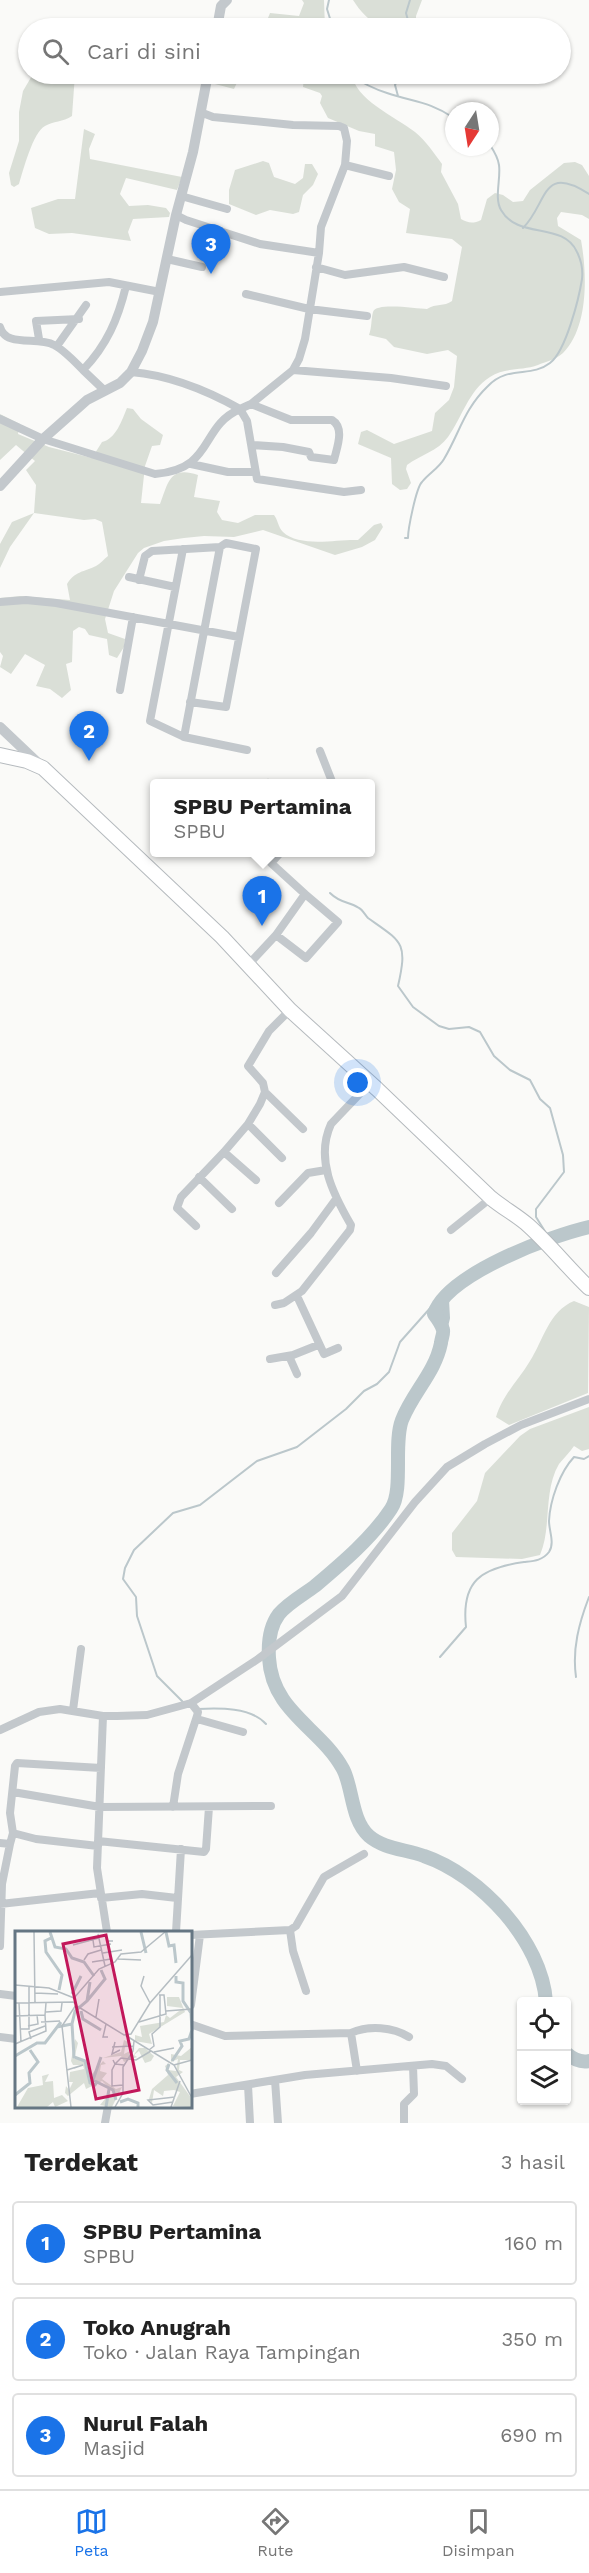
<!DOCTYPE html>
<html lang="id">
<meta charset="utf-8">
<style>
:root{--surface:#fff;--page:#f6f6f6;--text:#222;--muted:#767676;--line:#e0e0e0;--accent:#1a73e8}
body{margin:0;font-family:"Work Sans",sans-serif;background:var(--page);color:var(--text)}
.controls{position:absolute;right:18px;bottom:18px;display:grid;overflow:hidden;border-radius:6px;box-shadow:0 2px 4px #0004}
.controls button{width:54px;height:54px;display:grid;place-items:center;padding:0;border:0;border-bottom:2px solid var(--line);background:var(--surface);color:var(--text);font:30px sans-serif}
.compass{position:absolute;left:445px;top:102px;width:54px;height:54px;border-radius:50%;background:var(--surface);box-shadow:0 2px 4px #0004;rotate:192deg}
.you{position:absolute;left:358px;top:1083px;width:21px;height:21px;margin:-15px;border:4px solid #fff;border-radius:50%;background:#1a73e8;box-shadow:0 0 0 9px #1a73e833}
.badge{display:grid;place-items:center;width:39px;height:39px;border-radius:50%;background:var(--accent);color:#fff;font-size:20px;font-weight:700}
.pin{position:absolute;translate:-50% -50px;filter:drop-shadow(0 2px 3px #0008)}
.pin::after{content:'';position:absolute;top:32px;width:21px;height:18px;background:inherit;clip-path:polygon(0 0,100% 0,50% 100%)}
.popup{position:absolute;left:150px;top:779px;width:225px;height:78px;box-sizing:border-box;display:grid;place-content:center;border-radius:6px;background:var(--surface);filter:drop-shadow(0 2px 4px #0005);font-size:20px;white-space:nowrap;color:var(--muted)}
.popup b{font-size:22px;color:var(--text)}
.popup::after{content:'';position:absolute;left:50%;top:100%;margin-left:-12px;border:12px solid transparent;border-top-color:var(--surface)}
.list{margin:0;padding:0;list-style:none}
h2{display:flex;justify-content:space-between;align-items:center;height:78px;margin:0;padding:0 24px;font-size:26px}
h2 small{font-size:20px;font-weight:400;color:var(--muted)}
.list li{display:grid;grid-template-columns:39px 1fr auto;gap:18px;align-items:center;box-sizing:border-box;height:84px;margin:0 12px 12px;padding:0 12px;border:2px solid var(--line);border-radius:6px}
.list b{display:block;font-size:22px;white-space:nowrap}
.list p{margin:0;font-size:20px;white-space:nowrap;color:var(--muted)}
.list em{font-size:20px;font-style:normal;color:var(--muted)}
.icon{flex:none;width:33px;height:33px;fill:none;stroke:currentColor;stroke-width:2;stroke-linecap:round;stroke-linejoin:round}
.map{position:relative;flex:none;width:589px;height:2123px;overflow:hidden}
.search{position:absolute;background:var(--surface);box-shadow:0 2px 4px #0004;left:18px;right:18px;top:18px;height:66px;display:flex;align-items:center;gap:15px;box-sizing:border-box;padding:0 21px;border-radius:33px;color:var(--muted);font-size:22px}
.sheet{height:366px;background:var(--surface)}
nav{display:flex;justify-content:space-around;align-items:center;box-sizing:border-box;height:84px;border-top:2px solid var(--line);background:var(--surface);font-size:16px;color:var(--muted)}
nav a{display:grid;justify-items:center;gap:3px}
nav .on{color:var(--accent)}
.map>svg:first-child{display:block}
.green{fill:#dadfd7}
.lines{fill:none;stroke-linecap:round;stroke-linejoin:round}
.stream{stroke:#bbc7cb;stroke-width:2}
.canal{stroke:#bbc7cb;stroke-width:8}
.river{stroke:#bbc7cb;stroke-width:14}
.primary-casing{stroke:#b5babe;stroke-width:16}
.minor{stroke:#c3c8cc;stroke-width:8}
.tertiary{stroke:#c3c8cc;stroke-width:10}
.primary{stroke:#fff;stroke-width:14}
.inset-river{fill:none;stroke:#bbc7cb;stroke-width:3}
.inset-road{fill:none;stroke:#b5bdc2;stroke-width:1.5}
.view{fill:#c2185b;fill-opacity:0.15;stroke:#c2185b;stroke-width:3}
.inset-edge{fill:none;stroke:#657683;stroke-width:3}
</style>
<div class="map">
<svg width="589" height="2123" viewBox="0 0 589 2123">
<rect width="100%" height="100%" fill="#fafaf8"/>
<!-- green -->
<path class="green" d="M302 0H324L325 28H264L270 13 299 16 304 3Z
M353 0H422L416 16V28C385 29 371 28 353 0Z
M33 74H75L72 116C63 122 53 121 45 126 33 132 23 171 19 184L14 187 11 185 9 173 19 141V112L23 91Z
M218 74H241L234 89 215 84Z
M300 74H352C354 99 396 117 415 132 426 141 434 153 442 164L441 172 458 204 461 219C468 223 473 224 481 220L487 199 495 193 503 195 513 202 523 201 530 190 564 163 575 162 582 165 589 176V219L582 215 561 212 557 218 558 226 581 240C587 273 589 327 563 353 557 359 545 362 538 365 522 371 505 367 490 377 468 391 462 418 448 437 438 451 420 455 407 465L406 469 411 483 407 489 400 490 392 484 391 458 358 444 361 432 367 430 394 444 432 431 435 413 449 400 454 387 457 356 448 350 427 354 394 347 386 339 369 335C372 327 371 319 373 312 376 302 417 309 427 309 436 303 444 307 452 301L462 247 452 239 406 233 410 209 399 202 392 189 396 170 394 152 375 146V134L359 131 328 118 320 103 322 96 320 93 303 87 304 77Z
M84 129 95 134 89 149 90 159 182 177 177 190 126 178 120 194 129 206 148 205 166 208 170 213 169 217 133 219 128 232 131 241 72 233 49 234 35 228 31 208 58 199H75Z
M263 161 269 163 274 177 295 184 303 178 305 164H312L318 174 313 185 303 195 299 212 293 214 270 210 256 215 229 204V190L235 170Z
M127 408 133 409 141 419 163 435 160 445 152 446 145 466 141 503 160 504C168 484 169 465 198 475L194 497 220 501 217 512 222 520 238 523 255 515H274C278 520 278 527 283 532 300 548 337 539 358 540L374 525 381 523 383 527 375 540 362 547 335 555 263 530 234 537 204 536 184 538 164 541 144 548 138 553 114 591 105 619 108 633 125 639 124 647 117 658 109 655 107 639 89 635 85 629 79 627 73 631 72 662 66 664 71 690 62 698 50 689 36 686 45 665 25 654 11 674 0 667 3 656 0 652V598L20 596 70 600 67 584C75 571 84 572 96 566 100 564 104 559 108 556L102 522 95 519 84 520 34 513 10 547 0 568V544L12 522 34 513 36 485 26 470 35 461 16 445 0 460V414L20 424 18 434 49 447 92 458 102 442C116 439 122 420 127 408Z
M574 1301 589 1307 588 1393 514 1423 509 1425 496 1417C503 1394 518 1381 530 1361 543 1341 549 1311 574 1301Z
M589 1407V1449L582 1451 574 1446C570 1452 564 1458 559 1464 543 1491 552 1527 540 1555L522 1559 456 1557 452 1550V1533L477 1501 485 1473 520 1436 530 1429Z"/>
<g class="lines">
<!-- stream -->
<path class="stream" d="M329 0 327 9 333 28
M410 28 406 13 410 0
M348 74C359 81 374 89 387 93 413 102 429 101 454 118
M398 96 395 85 400 74
M523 228C548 203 541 163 589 194
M405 538H408C408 529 416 488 422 482 428 474 439 468 444 459 460 432 464 409 488 386 508 365 531 378 550 363 566 351 579 298 582 279 583 270 581 260 577 252 563 221 518 240 501 210 494 198 501 179 499 165 498 158 494 151 490 145
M330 893C341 904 349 901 359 908 363 910 365 915 368 918 402 942 408 942 398 986L413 1007 439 1026 449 1029 469 1027 480 1032 494 1056 510 1070 530 1080 540 1099 550 1108 563 1155 564 1172 536 1209V1217L546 1233
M440 1657 466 1627C461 1581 481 1568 524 1562 533 1561 542 1561 549 1552 555 1543 549 1531 549 1521 550 1500 560 1472 574 1457L584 1459 589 1456
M576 1677C572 1649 579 1623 589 1597
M184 1703 157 1676 137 1616 136 1597 123 1579 125 1568 134 1550 173 1513 200 1505 257 1461 297 1447 346 1409 364 1391 377 1384 389 1372 400 1342 432 1306H437
M198 1709C219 1708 251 1707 266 1724"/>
<!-- canal -->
<path class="canal" d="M443 1330 446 1318 445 1300"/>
<!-- river -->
<path class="river" d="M546 2002C542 1941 480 1875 424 1856 405 1849 384 1849 369 1836 351 1820 353 1788 343 1769 321 1728 272 1712 269 1658 268 1643 270 1626 279 1614 288 1603 303 1595 315 1586 341 1564 372 1538 391 1509 404 1490 393 1443 402 1420 413 1392 435 1373 441 1343 441 1340 444 1333 443 1330 442 1325 437 1318 434 1314 447 1274 550 1236 589 1227
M566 2053C573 2059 580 2063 589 2061"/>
<!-- primary casing -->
<g class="primary-casing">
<path id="primary" d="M0 755 27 761 43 768 222 937 290 1010 377 1089 491 1198C503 1208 518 1216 529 1226 551 1246 568 1268 589 1288"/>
</g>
<!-- minor -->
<path class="minor" d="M345 165 389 176
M181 196 227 209
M176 215 186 220 260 244 319 253
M167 259 202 267
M316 267 345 275 404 267 444 277
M0 292 109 282 160 292
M246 294 309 309 367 316
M0 327C6 348 37 336 54 345 64 350 75 362 83 370 107 345 118 319 126 286
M39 339 36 321 79 319
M57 346 86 305
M83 370 104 390
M293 370 391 378 446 386
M131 372C168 375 208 391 240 409L251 404 293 370 299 359 305 339 319 253 321 227 345 165 347 141 344 128 339 126 293 125 213 117 200 112
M251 404 291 420H332C345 428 337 447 334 460L311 457 309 452 283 447 252 445
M0 419 43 439 155 474C215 469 199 427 240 409L247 421 257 479 344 492 361 490
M191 464 228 472H254
M220 547 184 737 247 750
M183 549 150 721 184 737
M129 577 175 587
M139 580 145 556 152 551 220 547 226 543 256 549 226 707 190 702
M0 602 26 600 56 603 239 637
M120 690 133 617
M320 751 333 784
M268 783 269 784
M276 935 306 958 338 922 305 894
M249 964 276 935 305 894 271 863 281 852
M265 1092 303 1129
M248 1124 282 1158
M224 1152 256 1180
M199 1177 232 1209
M279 1203 308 1173 326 1170
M196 1226 177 1208 181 1197 224 1152 248 1124 260 1104 265 1092 263 1083 248 1066 269 1031 290 1010
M451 1230 491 1198
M276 1273 311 1233 336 1199
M297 1296 324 1354 338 1348
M275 1305 284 1303 302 1291 350 1230 351 1225C333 1194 315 1159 331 1124L370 1083
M289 1356 297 1374
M270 1359 293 1355 318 1345
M73 1710 81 1649
M103 1716 97 1868 107 1932
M197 1719 243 1732
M0 1730 39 1712 60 1709 103 1716H117L147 1715 191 1703 258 1659 342 1596 415 1502 447 1467 485 1444 521 1425 589 1399
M13 1792 100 1807 271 1806
M173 1807 178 1774 197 1716 198 1712 191 1703
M13 1833 10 1813 15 1766 17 1763 101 1768
M98 1841 204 1852 206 1849 209 1807
M0 1843 10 1844 13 1833 36 1839 98 1846
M101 1898 142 1894 177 1898
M0 1904 100 1893
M290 1930 293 1951 306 1991
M176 1932 181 1849
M190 1935 290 1930 296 1926 324 1877 364 1854
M0 1946 2 1884 10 1844
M0 1994 16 1996
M191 2005 200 1935
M190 2024 225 2036 351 2033
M0 2037 16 2039
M357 2071 351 2033C369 2025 393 2027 409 2037
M275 2080 278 2123
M248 2085 250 2123
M190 2094 305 2075 432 2064 446 2066 462 2079
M105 2123 108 2106
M404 2123V2104L414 2094 413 2066"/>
<!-- tertiary -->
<path class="tertiary" d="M217 28 221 6 227 0
M0 486 43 439 87 400 120 383 131 372 142 351 153 322 176 215 193 152 208 74
M0 727 39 764"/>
<!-- primary -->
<use href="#primary" class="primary"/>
</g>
<!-- overview -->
<g transform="translate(15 1931)">
<rect width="177" height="177" fill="#fafaf8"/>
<path d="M152 66H164L170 81 134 103 137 113 120 110V104L127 106 125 95 149 91 151 84 155 87 168 77 152 75ZM60 108 63 112 59 128H70L75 151 80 152 77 143 88 130 91 133 86 134 85 140 92 142 87 148 101 158 107 156 97 176 85 174 94 163 101 164 87 150 71 158 69 152 53 165 50 162 51 155 54 159 58 151H54L55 141 69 138 68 134H58L56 130ZM109 109 117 113 110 116 109 123 121 117 114 122 116 127 124 117H130L139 125 136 130 130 132 124 120 119 124 122 126 109 131 106 125 88 127 106 121ZM177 116V129H165L164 139 168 141 161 146 177 168V176L158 175 165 161 159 159 149 160 148 165 139 159 137 172 134 168 137 158 153 144 150 135 154 132 153 139 161 140 163 128 156 131V123L166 125ZM34 143 30 151 38 150 39 167 47 164 53 170 40 176 38 171 32 176H2L13 157 28 154 27 145Z" fill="#dadfd7"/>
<path class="inset-river" d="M35 1 40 16 51 18 57 27 69 31 79 45M126 1 131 22M151 1 154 15 159 14 161 32M36 7 30 10 31 21 47 44 44 59M57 63 66 45M72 70 90 48 86 39M66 80 68 88 86 99M57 93 59 126 70 130 75 152 80 154 82 151M42 96 57 93 60 80 72 70 75 51M0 125 22 112H30L46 91M86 126 78 149 98 159 101 169M157 130 167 115 165 110 174 108 177 99 176 82 168 70V52L161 51V45M154 133 152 139 162 152M0 164 15 152 14 142 23 131 15 119M105 171 113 168 123 172V176M91 176 94 158"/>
<path class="inset-road" d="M19 1 20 72M83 3 90 35M78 9 79 16 96 13M58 14 84 7M88 22 107 19M95 25 93 10H98M103 28 126 29M69 29 73 23 86 19M77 31 96 28M129 45 126 55 135 72M0 54 34 57 59 67M20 62 43 63M59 67 84 38 100 31 106 23 126 21 150 1M0 72 58 71 62 74M4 72 6 111M62 75 109 104 116 103 135 72 177 24M151 80 177 78M31 81 46 80 47 72M0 85 30 84 31 72M81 86 84 68M26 91 45 90M124 91 151 83 149 64H144M91 93 88 106H93M13 95 23 93 22 84M5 98H14V55M110 104 159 134 177 167M16 108 14 101 30 95M100 111 97 123 105 119M0 113 31 100 30 84M97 116 118 115M134 119 139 115 137 103 145 96V64M139 121 159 117M98 129 100 133 106 127 121 129 136 120M159 134 177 129M52 139 68 134 59 137M108 154 97 155V139L100 133 109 134M158 171 138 174 133 169 160 166M56 176 47 95 61 74M100 176 108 162V136L118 120 119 110M156 176 165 150"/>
<path class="view" d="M91 4 124 159 81 168 48 13Z"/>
<rect width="177" height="177" class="inset-edge"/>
</g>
</svg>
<div class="controls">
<button><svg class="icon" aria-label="locate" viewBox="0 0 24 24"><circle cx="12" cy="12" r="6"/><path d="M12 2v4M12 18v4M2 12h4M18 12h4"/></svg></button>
<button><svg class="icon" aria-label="layers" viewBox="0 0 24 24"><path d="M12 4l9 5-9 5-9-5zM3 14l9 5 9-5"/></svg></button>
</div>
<svg class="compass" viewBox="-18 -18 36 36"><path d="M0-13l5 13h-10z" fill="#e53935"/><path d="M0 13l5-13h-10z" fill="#767676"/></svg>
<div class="you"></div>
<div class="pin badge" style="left:262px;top:926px">1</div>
<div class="popup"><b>SPBU Pertamina</b>SPBU</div>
<div class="pin badge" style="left:89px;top:761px">2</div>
<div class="pin badge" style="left:211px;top:274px">3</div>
<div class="search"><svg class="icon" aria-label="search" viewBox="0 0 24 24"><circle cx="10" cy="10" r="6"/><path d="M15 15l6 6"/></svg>Cari di sini</div>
</div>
<section class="sheet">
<h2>Terdekat<small>3 hasil</small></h2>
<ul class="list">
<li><span class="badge">1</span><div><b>SPBU Pertamina</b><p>SPBU</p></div><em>160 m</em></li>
<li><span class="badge">2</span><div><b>Toko Anugrah</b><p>Toko · Jalan Raya Tampingan</p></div><em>350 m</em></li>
<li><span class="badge">3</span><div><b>Nurul Falah</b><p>Masjid</p></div><em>690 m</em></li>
</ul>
</section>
<nav>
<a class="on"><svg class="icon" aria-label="map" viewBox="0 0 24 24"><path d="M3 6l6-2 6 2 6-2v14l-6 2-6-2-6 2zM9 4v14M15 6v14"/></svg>Peta</a>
<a><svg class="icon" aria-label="directions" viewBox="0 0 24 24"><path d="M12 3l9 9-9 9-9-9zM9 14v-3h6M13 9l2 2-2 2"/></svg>Rute</a>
<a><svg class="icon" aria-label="saved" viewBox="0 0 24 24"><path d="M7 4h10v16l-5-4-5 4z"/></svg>Disimpan</a>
</nav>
